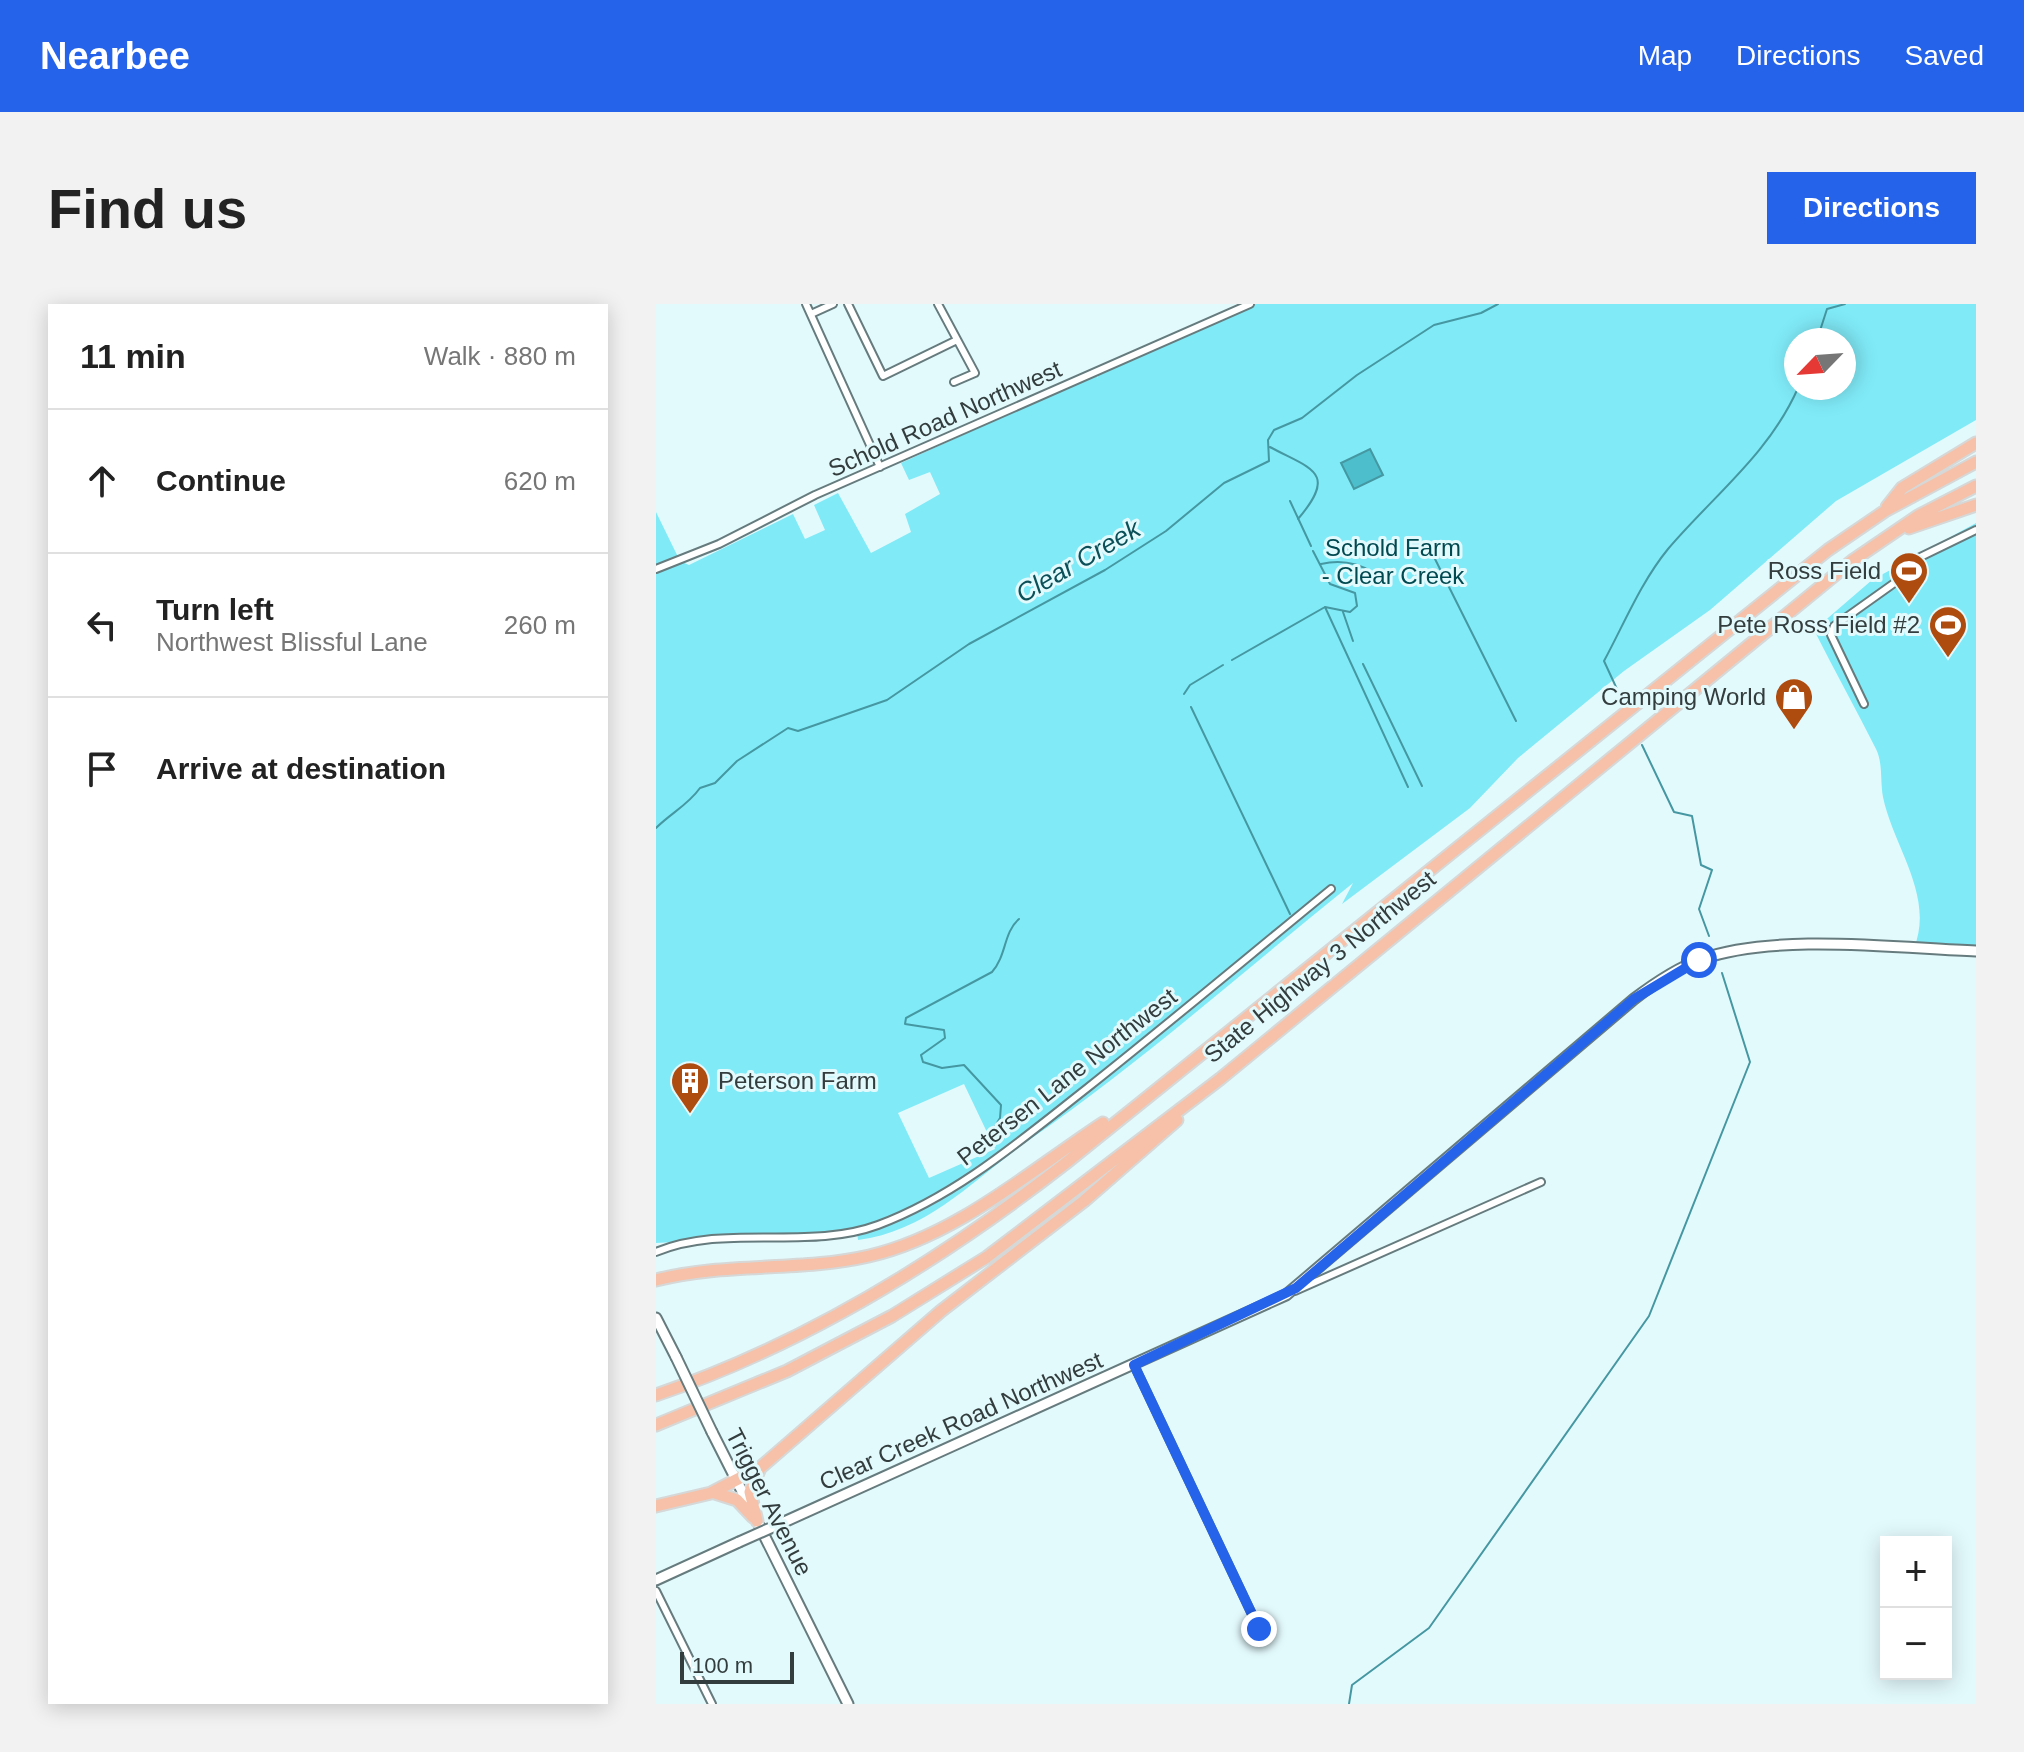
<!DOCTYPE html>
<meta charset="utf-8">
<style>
:root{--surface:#fff;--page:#f2f2f2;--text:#222;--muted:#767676;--line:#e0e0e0;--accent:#2563eb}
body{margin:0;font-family:Arial,sans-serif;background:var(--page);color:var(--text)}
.controls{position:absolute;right:24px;bottom:24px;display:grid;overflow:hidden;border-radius:0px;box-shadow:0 4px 20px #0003}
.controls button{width:72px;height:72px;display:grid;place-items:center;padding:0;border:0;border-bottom:2px solid var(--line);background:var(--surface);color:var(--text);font:40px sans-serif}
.compass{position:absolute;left:1128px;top:24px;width:72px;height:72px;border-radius:50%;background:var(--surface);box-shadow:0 4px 20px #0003;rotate:245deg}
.scale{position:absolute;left:24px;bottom:20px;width:114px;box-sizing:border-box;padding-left:8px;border:4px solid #343d3e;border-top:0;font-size:22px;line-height:28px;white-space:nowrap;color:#343d3e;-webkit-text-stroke:6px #e3fafd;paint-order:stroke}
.stop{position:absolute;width:24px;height:24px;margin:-18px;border:6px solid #2563eb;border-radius:50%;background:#fff}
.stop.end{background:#2563eb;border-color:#fff;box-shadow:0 2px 8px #0008}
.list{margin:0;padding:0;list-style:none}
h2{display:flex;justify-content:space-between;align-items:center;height:104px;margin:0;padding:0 32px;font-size:34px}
h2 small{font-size:26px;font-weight:400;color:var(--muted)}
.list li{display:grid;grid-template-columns:52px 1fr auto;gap:24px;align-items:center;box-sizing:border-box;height:144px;padding:0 32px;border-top:2px solid var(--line)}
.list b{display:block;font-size:30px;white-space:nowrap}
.list p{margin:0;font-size:26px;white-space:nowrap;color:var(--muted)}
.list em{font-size:26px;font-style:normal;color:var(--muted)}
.icon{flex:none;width:44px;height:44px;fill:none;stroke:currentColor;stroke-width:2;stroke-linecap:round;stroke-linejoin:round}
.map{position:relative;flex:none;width:1320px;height:1400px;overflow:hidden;border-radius:0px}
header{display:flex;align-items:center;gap:48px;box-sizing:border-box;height:112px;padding:0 40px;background:var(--accent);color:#fff}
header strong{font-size:38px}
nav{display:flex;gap:44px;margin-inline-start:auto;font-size:28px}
.intro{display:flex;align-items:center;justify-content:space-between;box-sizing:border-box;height:192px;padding:0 48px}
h1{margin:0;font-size:56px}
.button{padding:20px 36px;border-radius:0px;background:var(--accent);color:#fff;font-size:28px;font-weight:700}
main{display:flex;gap:48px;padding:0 48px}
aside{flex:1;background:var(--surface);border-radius:0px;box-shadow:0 4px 20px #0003}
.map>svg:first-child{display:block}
.green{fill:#80eaf7;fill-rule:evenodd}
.water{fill:#4cbecc;stroke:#4597a1;stroke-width:2}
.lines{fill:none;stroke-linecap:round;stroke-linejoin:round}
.stream{stroke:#4597a1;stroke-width:2}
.minor-casing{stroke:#667b7d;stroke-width:10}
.secondary-casing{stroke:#667b7d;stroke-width:13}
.motorway-casing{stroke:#d6d8d8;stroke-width:15}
.minor{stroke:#fff;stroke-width:6}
.secondary{stroke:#fff;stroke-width:9}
.motorway{stroke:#f6c1a8;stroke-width:11}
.secondary-bridge-casing{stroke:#667b7d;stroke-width:13;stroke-linecap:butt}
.secondary-bridge{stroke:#fff;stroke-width:9}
.route{stroke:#2563eb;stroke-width:10}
.labels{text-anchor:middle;stroke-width:6;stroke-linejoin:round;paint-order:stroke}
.street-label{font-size:24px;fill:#343d3e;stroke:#e3fafd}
.park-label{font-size:24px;fill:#004950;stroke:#e3fafd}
.poi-label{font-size:24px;fill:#343d3e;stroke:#e3fafd;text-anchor:end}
.water-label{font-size:26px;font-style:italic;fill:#0b5058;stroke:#e3fafd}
</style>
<header>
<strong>Nearbee</strong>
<nav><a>Map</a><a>Directions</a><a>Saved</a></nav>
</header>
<div class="intro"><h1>Find us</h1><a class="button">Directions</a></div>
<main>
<aside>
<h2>11 min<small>Walk · 880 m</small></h2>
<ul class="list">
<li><svg class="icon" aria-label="ahead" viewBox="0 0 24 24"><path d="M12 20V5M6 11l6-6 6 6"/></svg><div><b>Continue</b></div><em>620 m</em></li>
<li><svg class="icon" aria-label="left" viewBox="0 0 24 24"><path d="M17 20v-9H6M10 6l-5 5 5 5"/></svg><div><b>Turn left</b><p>Northwest Blissful Lane</p></div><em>260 m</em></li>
<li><svg class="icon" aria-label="arrive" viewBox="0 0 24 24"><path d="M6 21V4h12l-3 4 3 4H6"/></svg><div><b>Arrive at destination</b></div></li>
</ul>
</aside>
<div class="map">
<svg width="1320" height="1400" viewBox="0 0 1320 1400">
<rect width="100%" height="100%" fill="#e3fafd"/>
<!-- green -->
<path class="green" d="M594 0H1320V116L1180 197 1054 306 968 367 862 454 814 504 686 600 697 579C590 665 486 758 373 836 318 875 273 927 202 936L201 928 0 939V208L24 257 33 261 137 210 149 235 169 226 158 201 182 189 215 249 255 228 249 210 284 190 274 168 253 176 245 159 439 71 442 74 440 68ZM1140 36H1188V84H1140ZM308 780 339 845 273 874 242 809Z
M1320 219V647L1258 644C1279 592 1237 542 1227 493 1224 477 1227 459 1220 445 1200 405 1178 366 1158 326L1216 276Z"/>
<!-- water -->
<path class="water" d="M714 145 727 171 698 185 685 159Z"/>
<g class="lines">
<!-- stream -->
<path class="stream" d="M1161 36 1171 5 1189 0
M614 143C654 165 683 167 642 215
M634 197 655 242
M777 251 860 417
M665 260C683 256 700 258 716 268
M669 303 752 483
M687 308 697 337
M576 356 669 303 694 308 701 302 699 289 674 280 657 247
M707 360 766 482
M528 390 534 381 567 361
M966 396 948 357C968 320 985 278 1012 245 1057 192 1113 150 1142 84
M535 403 634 610
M986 441 1018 508 1036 512 1045 561 1056 566 1043 605 1053 632
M0 524C15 509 32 501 44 484L59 479 81 457 132 424 142 427 231 396 313 340 449 266 510 227 568 179 613 157 612 136 618 126 646 114 701 71 778 21 825 9 842 0
M330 837 344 814 345 801 308 761 286 764 267 758 265 751 289 734 288 726 249 720 250 714 336 668C351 651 347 629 363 615
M693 1400 696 1381 773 1324 993 1012 1094 758 1066 669"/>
<!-- minor casing -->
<g class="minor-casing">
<path id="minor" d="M150 0 224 163
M192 0 227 72 301 36
M282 0 319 69 298 78
M155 10 177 0
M0 265 63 240 159 191 594 0
M1208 400 1175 331 1178 322 1251 270 1252 259 1320 226
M0 948C70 919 152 947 222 921 300 892 365 836 430 785 512 720 593 652 675 585
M639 987 885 878
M478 1061 603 1325
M0 1287 56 1400"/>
</g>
<!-- secondary casing -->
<g class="secondary-casing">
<path id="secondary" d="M0 1014 20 1053
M56 1128 96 1207
M128 1218 630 991 978 695C999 679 1021 664 1046 655 1119 629 1242 644 1320 647
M104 1223 192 1400
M0 1276 83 1238"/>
</g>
<!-- motorway casing -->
<g class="motorway-casing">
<path id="motorway" d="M1231 203 1246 184 1320 139
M1253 224 1320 201
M0 976C70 958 143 968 213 952 300 932 374 867 447 819
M0 1091C150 1040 287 955 411 858L1172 246 1229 207 1320 158
M0 1121 131 1067 236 1012 331 953 564 775 1196 257 1262 212 1320 182
M59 1189 81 1196 97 1213
M0 1202 55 1189 105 1163 285 1007 428 897 521 816
M101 1217 94 1188 104 1164"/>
</g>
<!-- minor -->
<use href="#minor" class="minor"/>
<!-- secondary -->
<use href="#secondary" class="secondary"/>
<!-- motorway -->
<use href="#motorway" class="motorway"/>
<!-- secondary-bridge casing -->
<g class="secondary-bridge-casing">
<path id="secondary-bridge" d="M20 1053 56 1128
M83 1238 128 1218"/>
</g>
<!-- secondary-bridge -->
<use href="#secondary-bridge" class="secondary-bridge"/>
</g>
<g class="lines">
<!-- route -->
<path class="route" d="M603 1325 478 1061 640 984 978 695 1043 656"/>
</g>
<!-- icons -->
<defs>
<g id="stadium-pin" transform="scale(2)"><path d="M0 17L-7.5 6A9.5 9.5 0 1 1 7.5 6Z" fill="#ae4c10" stroke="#e3fafd"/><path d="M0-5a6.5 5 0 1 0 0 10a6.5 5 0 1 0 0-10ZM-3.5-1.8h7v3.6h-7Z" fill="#fff"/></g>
<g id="shop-pin" transform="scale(2)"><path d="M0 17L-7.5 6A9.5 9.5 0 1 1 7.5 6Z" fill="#ae4c10" stroke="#e3fafd"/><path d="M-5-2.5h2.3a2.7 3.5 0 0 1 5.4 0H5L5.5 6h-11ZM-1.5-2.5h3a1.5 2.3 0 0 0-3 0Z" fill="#fff"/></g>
<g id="building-pin" transform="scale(2)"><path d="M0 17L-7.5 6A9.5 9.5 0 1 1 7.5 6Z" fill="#ae4c10" stroke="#e3fafd"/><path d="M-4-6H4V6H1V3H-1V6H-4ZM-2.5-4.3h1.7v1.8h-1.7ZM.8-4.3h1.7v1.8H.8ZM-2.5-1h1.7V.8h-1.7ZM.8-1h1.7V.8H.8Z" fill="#fff"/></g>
</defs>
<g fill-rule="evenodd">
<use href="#stadium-pin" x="1253" y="267"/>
<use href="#stadium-pin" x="1292" y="321"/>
<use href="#shop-pin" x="1138" y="393"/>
<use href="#building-pin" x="34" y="777"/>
</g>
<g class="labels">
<!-- street labels -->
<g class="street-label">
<text transform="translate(289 115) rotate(-24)" y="8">Schold Road Northwest</text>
<text transform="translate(664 663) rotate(-39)" y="8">State Highway 3 Northwest</text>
<text transform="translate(411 773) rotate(-38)" y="8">Petersen Lane Northwest</text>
<text transform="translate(305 1117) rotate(-24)" y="8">Clear Creek Road Northwest</text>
<text transform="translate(113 1198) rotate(63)" y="8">Trigger Avenue</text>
</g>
<!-- park labels -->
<g class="park-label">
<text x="737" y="252">Schold Farm<tspan x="737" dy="28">- Clear Creek</tspan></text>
</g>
<!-- poi labels -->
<g class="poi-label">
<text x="1225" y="275">Ross Field</text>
<text x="1264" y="329">Pete Ross Field #2</text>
<text x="1110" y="401">Camping World</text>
<text x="62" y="785" text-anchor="start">Peterson Farm</text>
</g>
<!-- water labels -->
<g class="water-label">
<text transform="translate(422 257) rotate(-30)" y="9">Clear Creek</text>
</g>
</g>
</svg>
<div class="controls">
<button>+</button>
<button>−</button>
</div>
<svg class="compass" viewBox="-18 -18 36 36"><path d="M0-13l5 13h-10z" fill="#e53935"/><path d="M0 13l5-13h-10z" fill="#767676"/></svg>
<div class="scale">100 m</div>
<div class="stop" style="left:1043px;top:656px"></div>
<div class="stop end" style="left:603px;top:1325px"></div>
</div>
</main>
